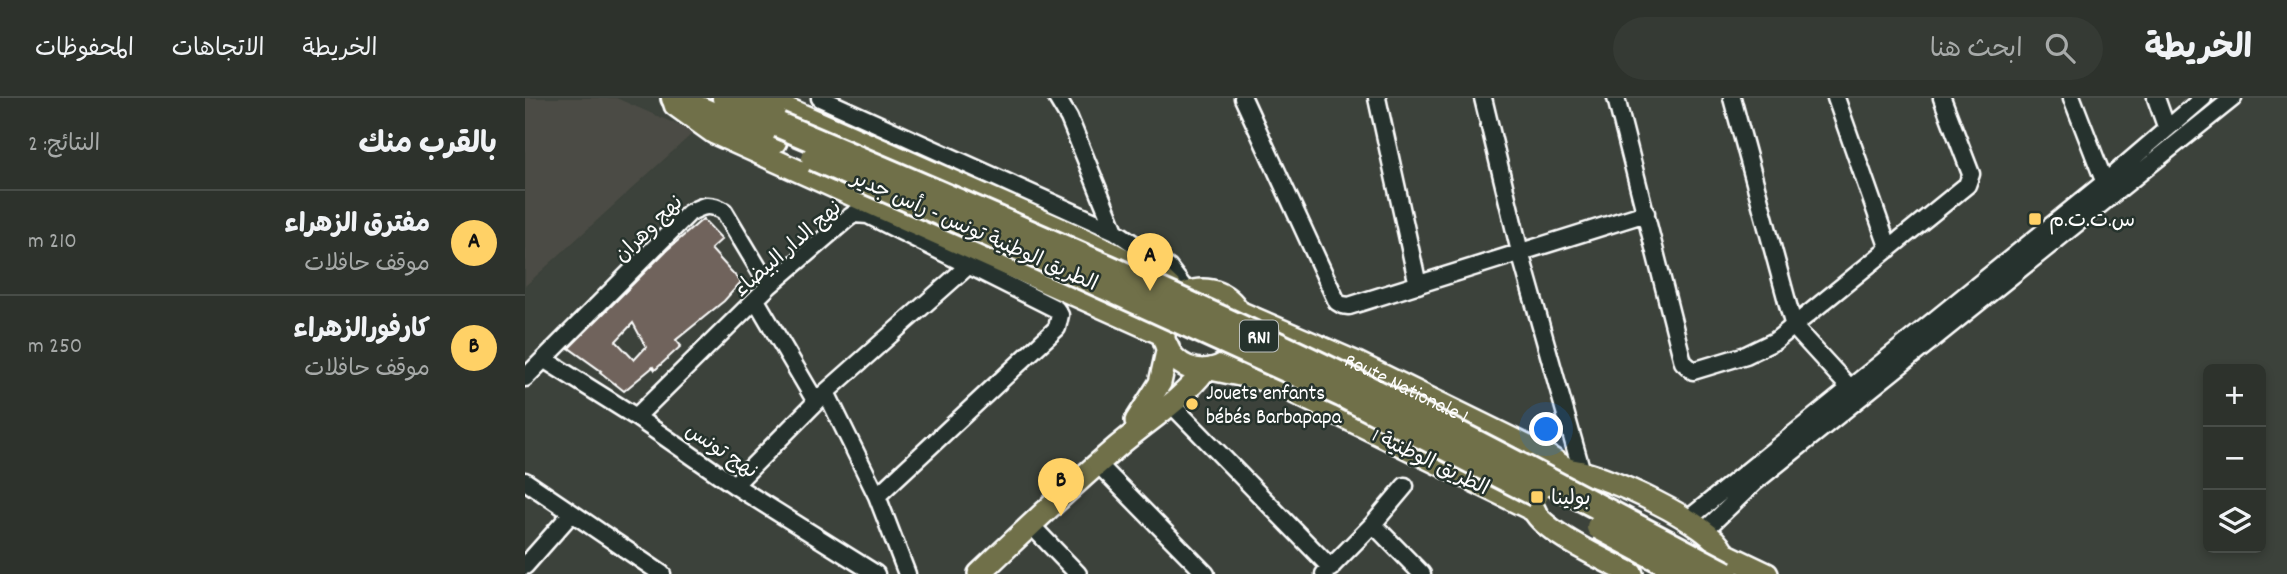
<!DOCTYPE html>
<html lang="ar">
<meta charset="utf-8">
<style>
:root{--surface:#2d322c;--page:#353a34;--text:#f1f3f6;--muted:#a7aaa9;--line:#484d48;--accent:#ffd166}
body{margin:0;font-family:Dekko,"Playpen Sans Arabic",sans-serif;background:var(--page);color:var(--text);direction:rtl}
.controls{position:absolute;right:21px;bottom:21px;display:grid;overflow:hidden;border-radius:10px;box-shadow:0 4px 10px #0003}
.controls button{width:63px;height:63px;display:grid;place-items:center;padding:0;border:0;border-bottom:2px solid var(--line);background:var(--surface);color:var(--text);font:35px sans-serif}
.you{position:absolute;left:1022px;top:332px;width:24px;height:24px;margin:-18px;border:5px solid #fff;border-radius:50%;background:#1a73e8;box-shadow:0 0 0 10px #1a73e833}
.badge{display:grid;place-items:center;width:46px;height:46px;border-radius:50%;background:var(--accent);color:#111;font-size:23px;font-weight:700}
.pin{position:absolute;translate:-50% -58px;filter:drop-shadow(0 2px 4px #0008)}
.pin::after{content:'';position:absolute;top:37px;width:24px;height:21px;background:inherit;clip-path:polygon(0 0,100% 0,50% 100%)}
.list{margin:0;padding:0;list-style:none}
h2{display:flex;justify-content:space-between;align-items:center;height:91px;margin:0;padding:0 28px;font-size:30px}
h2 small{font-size:23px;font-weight:400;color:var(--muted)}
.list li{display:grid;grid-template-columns:46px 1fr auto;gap:21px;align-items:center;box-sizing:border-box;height:105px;padding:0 28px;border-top:2px solid var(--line)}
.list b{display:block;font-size:26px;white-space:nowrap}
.list p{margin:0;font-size:23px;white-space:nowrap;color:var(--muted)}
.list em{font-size:23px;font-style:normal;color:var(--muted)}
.icon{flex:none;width:38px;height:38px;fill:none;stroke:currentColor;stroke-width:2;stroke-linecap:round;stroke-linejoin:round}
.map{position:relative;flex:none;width:1762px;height:476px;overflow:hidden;direction:ltr}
header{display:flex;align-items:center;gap:42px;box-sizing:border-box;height:98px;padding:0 35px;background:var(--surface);border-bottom:2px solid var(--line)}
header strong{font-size:33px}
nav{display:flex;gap:38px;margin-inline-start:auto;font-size:24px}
.search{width:490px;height:63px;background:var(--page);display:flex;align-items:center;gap:18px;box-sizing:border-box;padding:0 24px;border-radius:38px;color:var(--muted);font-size:26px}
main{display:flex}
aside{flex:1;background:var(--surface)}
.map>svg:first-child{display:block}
.built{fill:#4c4c45}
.building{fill:#70645b;stroke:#fff;stroke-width:2;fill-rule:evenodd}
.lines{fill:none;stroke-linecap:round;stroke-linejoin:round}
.minor-casing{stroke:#fff;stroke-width:21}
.major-casing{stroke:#fff;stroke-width:26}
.highway-casing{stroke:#fff;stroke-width:30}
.minor{stroke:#26332d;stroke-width:16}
.major{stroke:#70704a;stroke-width:21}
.highway{stroke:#70704a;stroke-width:24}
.highway-bridge-casing{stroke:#fff;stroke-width:30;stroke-linecap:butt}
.highway-bridge{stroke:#70704a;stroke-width:24}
.poi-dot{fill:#ffd166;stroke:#26332d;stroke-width:2.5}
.labels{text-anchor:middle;stroke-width:5;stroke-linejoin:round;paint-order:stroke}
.shield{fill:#26332d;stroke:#bec2c0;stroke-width:2}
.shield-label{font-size:19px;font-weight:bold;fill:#fff}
.poi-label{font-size:21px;fill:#fff;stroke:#26332d;text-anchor:start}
.street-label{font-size:21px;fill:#fff;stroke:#26332d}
</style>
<header>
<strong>الخريطة</strong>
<div class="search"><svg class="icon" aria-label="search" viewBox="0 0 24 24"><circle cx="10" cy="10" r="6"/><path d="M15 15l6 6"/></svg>ابحث هنا</div>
<nav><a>الخريطة</a><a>الاتجاهات</a><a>المحفوظات</a></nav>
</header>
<main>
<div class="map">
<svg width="1762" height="476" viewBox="0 0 1762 476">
<rect width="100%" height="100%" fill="#3c423b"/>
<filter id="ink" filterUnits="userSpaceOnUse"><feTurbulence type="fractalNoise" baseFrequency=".0143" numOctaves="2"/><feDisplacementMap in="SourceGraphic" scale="14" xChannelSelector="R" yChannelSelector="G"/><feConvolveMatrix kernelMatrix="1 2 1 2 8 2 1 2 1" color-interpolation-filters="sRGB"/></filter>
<g filter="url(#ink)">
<!-- built -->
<path class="built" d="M0 0H91L169 34 0 188Z"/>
<!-- building -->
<path class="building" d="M178 121 197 141 186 151 216 184 199 203 151 242 156 248 130 272 128 269 99 293 75 274 76 273 44 250 142 152ZM108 225 121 249 109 262 91 243Z"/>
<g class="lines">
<!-- minor casing -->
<g class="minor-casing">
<path id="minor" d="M295 0 590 133 644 170 663 195
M532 0 544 20 590 133
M718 0 812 204 817 207 824 208 1121 115
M852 0 893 187
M958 0 995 154 1057 374
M1091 0 1158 264 1168 273 1221 257 1250 243 1442 87 1446 76 1417 0
M1207 0 1269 229 1324 289
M1311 0 1364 151
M1547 0 1583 93
M1631 0 1642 31
M231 202 291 304
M20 262 111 319 209 387 351 476
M0 280 164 115C178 107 185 105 199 113L244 188
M301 294 352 398 382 476
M645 305 806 470
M111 319 244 188 322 121 329 116 343 117 531 211 535 217 532 230 352 398
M573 366 681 476
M0 383 137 476
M209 387 301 294 443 168
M1162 422 1580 84 1678 0
M505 426 553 476
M848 426 897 476
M1179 433 1230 384 1708 0
M0 468 46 416
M799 476 848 426 880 388"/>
</g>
<!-- major casing -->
<g class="major-casing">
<g id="major">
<path d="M238 0 563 143 634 179 651 195"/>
<path d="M150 7 189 35 639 237"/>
<circle cx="678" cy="232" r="40"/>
<path id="s1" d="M714 214 832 265 1024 359 1044 372"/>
<path d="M686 271 748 284 1010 413"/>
<path d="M611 323 635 285 643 249"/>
<path d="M1198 455 1242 476"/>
<path d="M454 476C499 433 544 390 592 349 621 324 657 302 680 272"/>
<path d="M1107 476C1084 464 1025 437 1011 416 1005 407 1006 396 1013 386 1021 375 1032 371 1046 372 1076 375 1190 426 1198 455L1191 476"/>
</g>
</g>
<!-- highway casing -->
<g class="highway-casing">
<path id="highway" d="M149 0 249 43
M200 0 254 27"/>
</g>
<!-- minor -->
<use href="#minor" class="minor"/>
<!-- major -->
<use href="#major" class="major"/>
<!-- highway -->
<use href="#highway" class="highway"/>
<!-- highway-bridge casing -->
<g class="highway-bridge-casing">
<path id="highway-bridge" d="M254 27C422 98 589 170 753 247 905 318 1052 398 1201 476
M289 60 459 134 816 296 1011 396
M1074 429 1162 476"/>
</g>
<!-- highway-bridge -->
<use href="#highway-bridge" class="highway-bridge"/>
</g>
</g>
<!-- markers -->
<g class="poi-dot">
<rect x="1503" y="114" width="14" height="14" rx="3.5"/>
<circle cx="667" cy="306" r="7"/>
<rect x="1005" y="392" width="14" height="14" rx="3.5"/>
</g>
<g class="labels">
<!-- shield labels -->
<rect class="shield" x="715" y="222.5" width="38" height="31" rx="5"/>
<g class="shield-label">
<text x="734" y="245">RN1</text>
</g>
<!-- poi labels -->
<g class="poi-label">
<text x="1524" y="128">س.ت.ت.م</text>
<text x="681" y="301">Jouets enfants<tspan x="681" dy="24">bébés Barbapapa</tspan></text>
<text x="1026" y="406">بولينا</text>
</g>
<!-- street labels -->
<g class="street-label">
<text transform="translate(123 130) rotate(-44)" y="7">نهج وهران</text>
<text transform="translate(450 132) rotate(24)" y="7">الطريق الوطنية تونس - رأس جدير</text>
<text transform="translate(262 150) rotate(-41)" y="7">نهج الدار البيضاء</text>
<text dy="7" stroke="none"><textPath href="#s1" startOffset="184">Route Nationale 1</textPath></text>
<text transform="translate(197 352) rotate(34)" y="7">نهج تونس</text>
<text transform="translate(906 363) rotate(26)" y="7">الطريق الوطنية 1</text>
</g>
</g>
</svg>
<div class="controls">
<button>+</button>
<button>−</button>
<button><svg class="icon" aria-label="layers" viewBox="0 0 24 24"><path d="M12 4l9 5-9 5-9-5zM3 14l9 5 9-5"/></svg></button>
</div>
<div class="you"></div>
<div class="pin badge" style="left:625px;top:193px">A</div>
<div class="pin badge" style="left:536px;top:418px">B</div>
</div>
<aside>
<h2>بالقرب منك<small>النتائج: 2</small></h2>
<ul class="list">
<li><span class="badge">A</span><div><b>مفترق الزهراء</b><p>موقف حافلات</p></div><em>210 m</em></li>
<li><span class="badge">B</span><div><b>كارفورالزهراء</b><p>موقف حافلات</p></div><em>250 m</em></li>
</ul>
</aside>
</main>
